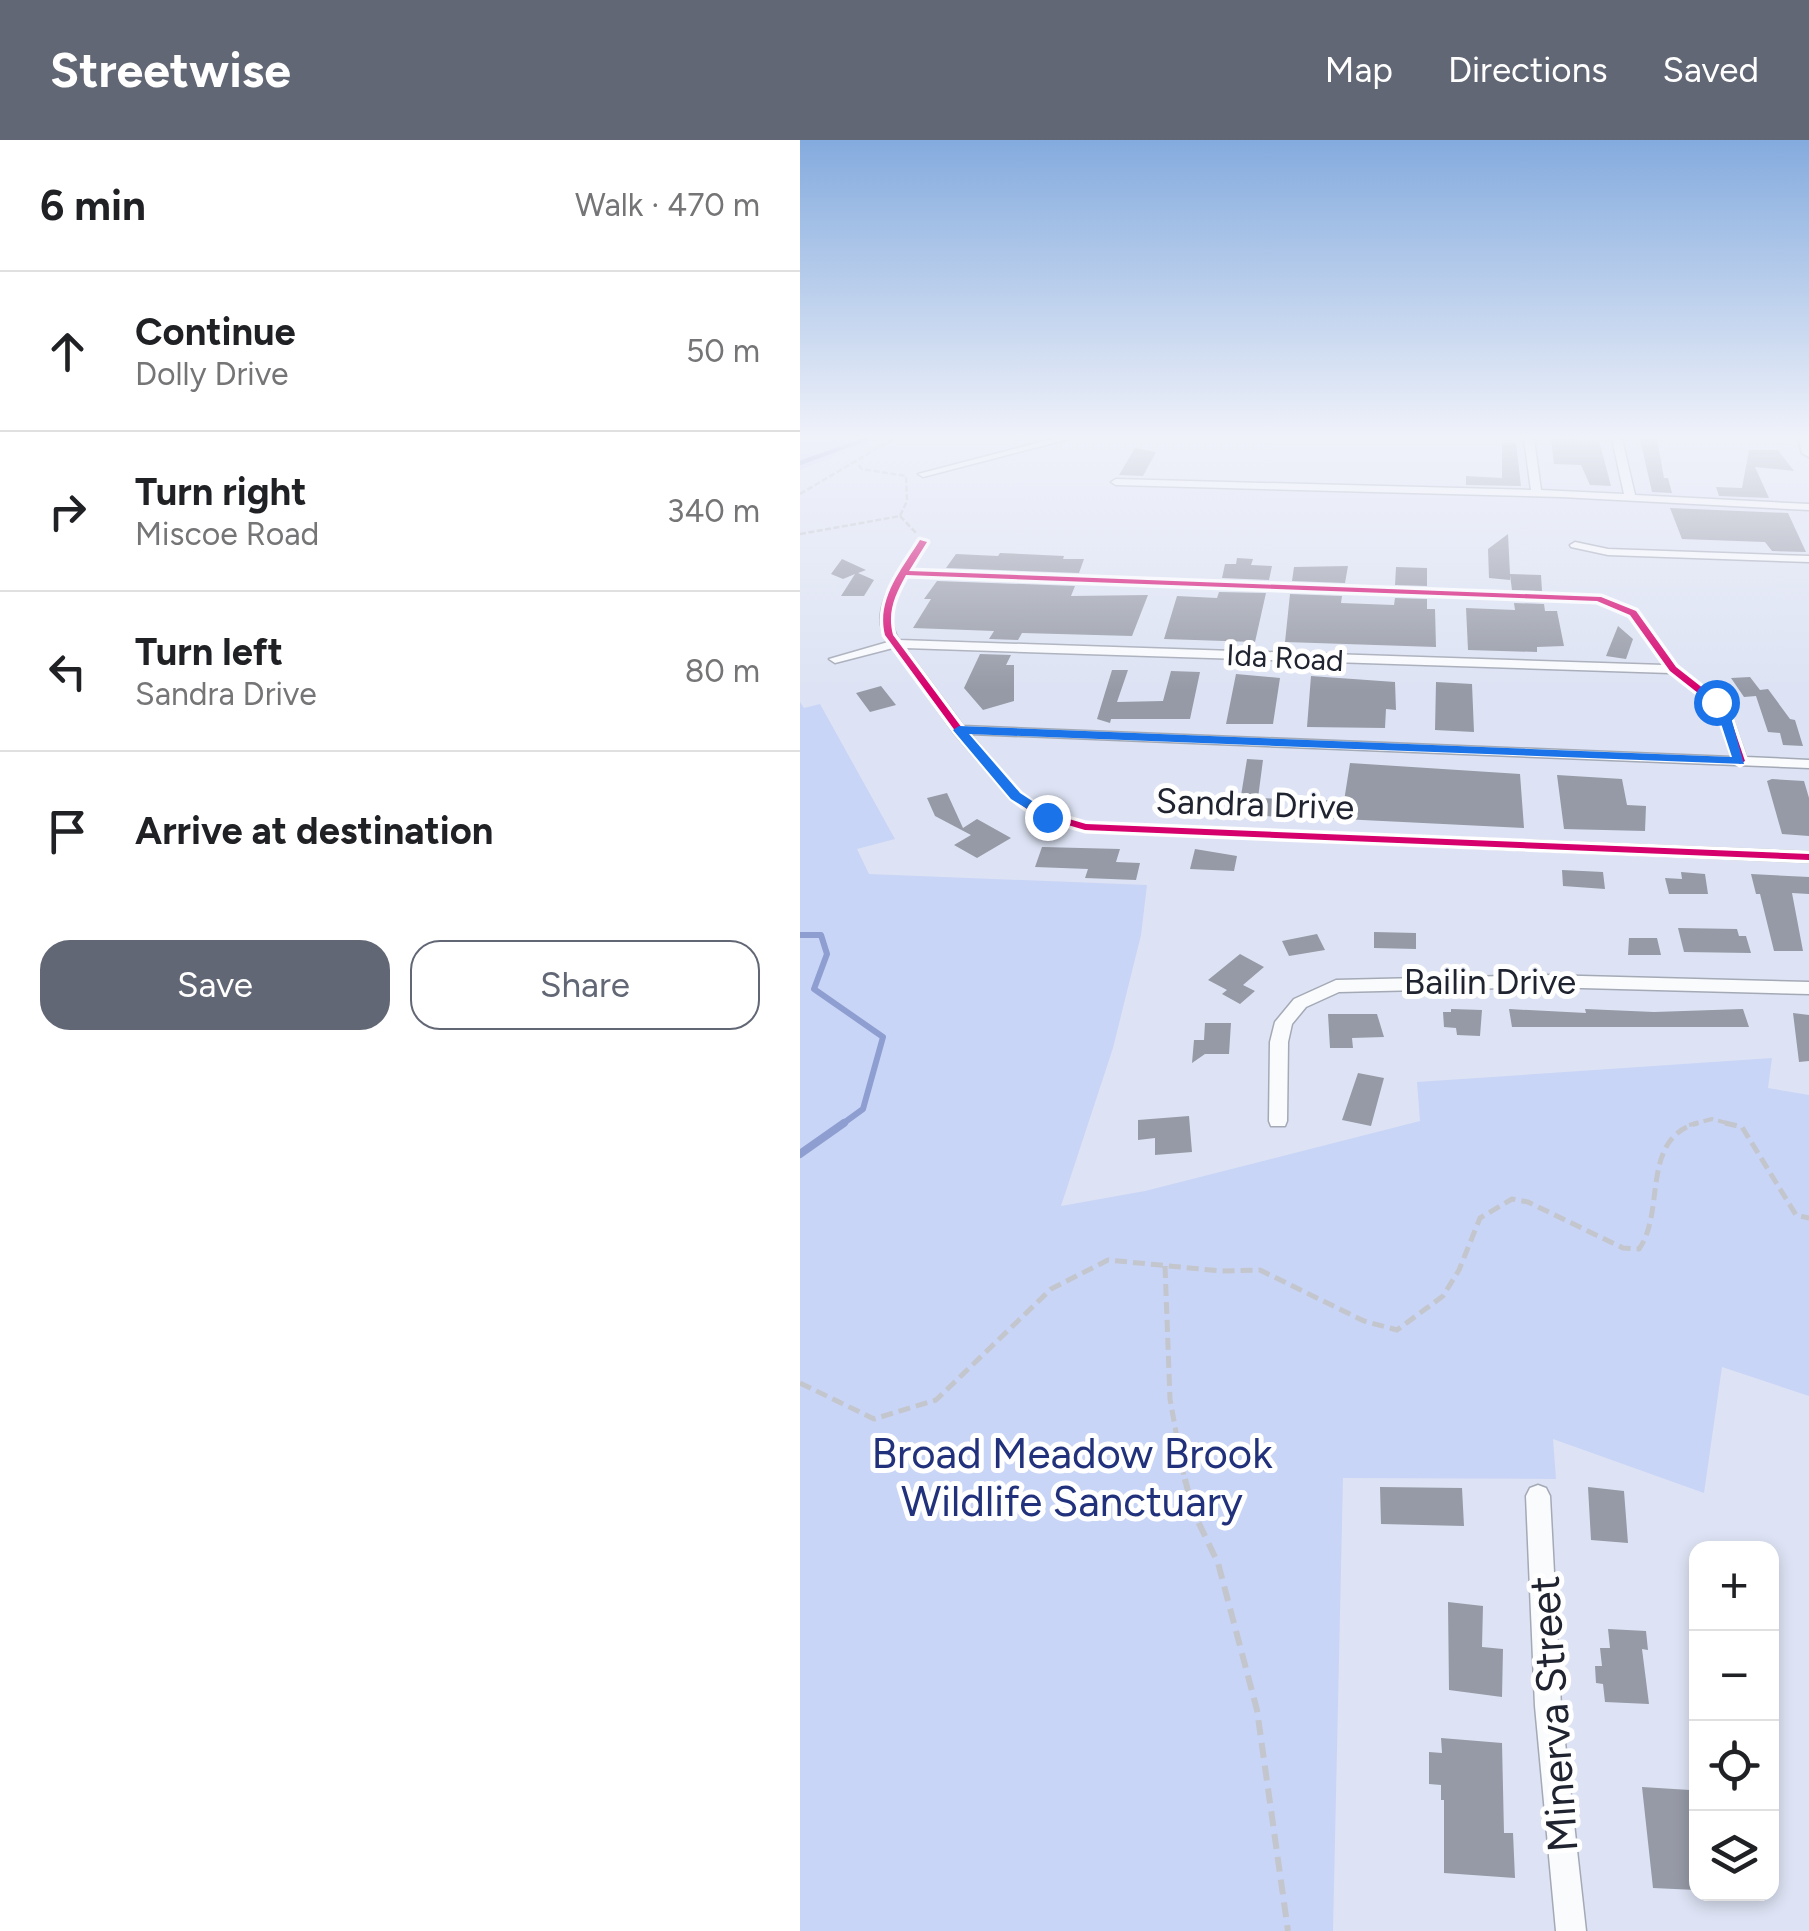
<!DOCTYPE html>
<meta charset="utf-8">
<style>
:root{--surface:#fff;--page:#f2f2f2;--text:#202124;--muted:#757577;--line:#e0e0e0;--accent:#626775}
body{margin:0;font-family:Figtree,sans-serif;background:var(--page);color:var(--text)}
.controls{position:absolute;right:30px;bottom:30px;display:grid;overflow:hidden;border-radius:20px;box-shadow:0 5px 15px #0003}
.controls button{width:90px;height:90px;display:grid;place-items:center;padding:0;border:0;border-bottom:2px solid var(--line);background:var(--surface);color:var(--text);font:50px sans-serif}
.stop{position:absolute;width:30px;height:30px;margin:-22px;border:8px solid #1a73e8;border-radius:50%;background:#fff}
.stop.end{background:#1a73e8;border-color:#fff;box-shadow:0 2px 10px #0008}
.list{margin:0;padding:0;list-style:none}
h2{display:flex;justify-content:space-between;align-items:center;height:130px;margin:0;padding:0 40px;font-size:42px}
h2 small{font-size:32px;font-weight:400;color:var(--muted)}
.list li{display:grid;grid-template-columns:65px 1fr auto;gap:30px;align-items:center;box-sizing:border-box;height:160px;padding:0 40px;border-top:2px solid var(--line)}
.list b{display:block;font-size:38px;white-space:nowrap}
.list p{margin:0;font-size:32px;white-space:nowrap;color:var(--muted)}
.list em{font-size:32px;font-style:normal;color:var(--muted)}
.actions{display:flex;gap:20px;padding:30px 40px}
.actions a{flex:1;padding:22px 0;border:2px solid var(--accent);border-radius:30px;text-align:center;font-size:35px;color:var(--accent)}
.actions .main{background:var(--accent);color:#fff}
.icon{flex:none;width:55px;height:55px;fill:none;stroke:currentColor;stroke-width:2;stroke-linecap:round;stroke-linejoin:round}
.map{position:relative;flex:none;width:1009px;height:1791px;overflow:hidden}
header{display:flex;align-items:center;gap:60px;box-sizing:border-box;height:140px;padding:0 50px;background:var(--accent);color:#fff}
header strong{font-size:48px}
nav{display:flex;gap:55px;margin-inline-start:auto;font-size:35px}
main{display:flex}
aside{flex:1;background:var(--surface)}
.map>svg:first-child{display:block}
.green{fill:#c9d5f6}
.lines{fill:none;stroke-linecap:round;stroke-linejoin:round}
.stream-far2{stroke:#8e9ed0;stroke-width:4}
.stream-far1{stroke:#8e9ed0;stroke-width:6}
.stream{stroke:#8e9ed0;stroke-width:8}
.building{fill:#969aa6}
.street-casing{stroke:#a4a9b6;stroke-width:3}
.secondary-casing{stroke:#a4a9b6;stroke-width:4}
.path-far3{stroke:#c4c6cd;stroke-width:2.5;stroke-dasharray:6 2.5;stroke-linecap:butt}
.path-far2{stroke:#c4c6cd;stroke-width:4;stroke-dasharray:10 5;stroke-linecap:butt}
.path-far1{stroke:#c4c6cd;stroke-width:5;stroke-dasharray:12 6;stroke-linecap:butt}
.path{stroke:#c4c6cd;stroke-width:6;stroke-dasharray:15 8;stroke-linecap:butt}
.street{fill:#fafbfd;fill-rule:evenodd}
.secondary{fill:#f0f1f1;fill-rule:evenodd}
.cycleway-casing{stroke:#fff;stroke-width:7}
.cycleway{fill:#d6006c;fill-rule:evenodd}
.route{fill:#1a73e8}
.labels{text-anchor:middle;stroke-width:10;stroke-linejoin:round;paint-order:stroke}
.far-street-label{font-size:30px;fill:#202430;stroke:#fff}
.street-label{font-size:35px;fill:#202430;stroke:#fff}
.near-park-label{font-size:42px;fill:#21317c;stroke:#fff}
.near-street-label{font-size:42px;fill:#202430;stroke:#fff}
</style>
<header>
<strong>Streetwise</strong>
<nav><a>Map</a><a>Directions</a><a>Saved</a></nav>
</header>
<main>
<aside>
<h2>6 min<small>Walk · 470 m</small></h2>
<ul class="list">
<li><svg class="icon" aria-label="ahead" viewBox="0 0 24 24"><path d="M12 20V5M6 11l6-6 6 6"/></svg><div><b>Continue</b><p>Dolly Drive</p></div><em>50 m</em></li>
<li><svg class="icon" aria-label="right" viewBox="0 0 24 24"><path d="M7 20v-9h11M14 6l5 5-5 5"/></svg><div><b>Turn right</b><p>Miscoe Road</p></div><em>340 m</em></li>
<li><svg class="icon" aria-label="left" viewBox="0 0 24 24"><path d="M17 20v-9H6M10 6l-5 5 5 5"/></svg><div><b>Turn left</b><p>Sandra Drive</p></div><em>80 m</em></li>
<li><svg class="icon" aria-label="arrive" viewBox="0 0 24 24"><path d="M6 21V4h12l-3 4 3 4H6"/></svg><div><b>Arrive at destination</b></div></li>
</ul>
<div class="actions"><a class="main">Save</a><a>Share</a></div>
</aside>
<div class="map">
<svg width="1009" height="1791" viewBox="0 0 1009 1791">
<rect width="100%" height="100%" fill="#dde3f4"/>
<!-- green -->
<path class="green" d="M0 299H78L0 330Z
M0 562 4 568 20 564 95 699 57 709 69 734 347 745 341 795 313 908 261 1066 345 1051 620 981 617 942 972 918 968 948 1009 955V1256L922 1227 904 1353 753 1299 756 1339 543 1338 533 1791H0Z"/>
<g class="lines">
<!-- stream-far2 -->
<path class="stream-far2" d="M0 323 66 299"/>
<!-- stream-far1 -->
<path class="stream-far1" d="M0 795H21L27 814 14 849 83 897 63 969 41 985"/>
<!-- stream -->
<path class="stream" d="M0 1014 44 983"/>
</g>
<!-- building -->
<path class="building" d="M751 299 799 300 811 346 790 345 781 325 754 324Z
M840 299H857L864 338H868L872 353 852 352Z
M702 303H716L721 346 666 345V336L702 338Z
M335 308 356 312 343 336 319 335Z
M949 310H978L994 331 955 327 969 358 919 356 916 347 942 348Z
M870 368 988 373 1006 412 972 411 965 402 882 399Z
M708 394 710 434 741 435 742 451 712 450 710 435V440L689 438 688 409Z
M200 413 264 416 263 419H284L279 433 146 428 156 414 198 416Z
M437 418 453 419 451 425 472 426 469 440 422 438 425 424H436Z
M42 419 66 430 58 433 74 440 64 456H41L55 434 43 439 31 434Z
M548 426 545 443 492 441 494 427Z
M596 427 627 428V446L595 445Z
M137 441 275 446 271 456 348 455 332 496 222 493 218 500 189 499 194 491 113 488 131 459H124Z
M419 452 466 453 455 502 364 499 377 456 417 458Z
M490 454 542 456 541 463 594 465 595 458 627 459V469H635L636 507 485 502Z
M714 463 744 464 745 471H757L764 506 737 507V512L668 510 666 468 715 470Z
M818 486 833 499 826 519 806 516Z
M180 514 211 515 206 525H214V561L183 570 164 548Z
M312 530H328L317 562 363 561 371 531 400 532 390 579H311L310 583 297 579Z
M436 534 480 538 473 584H426Z
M511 536 595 542 596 570 586 569 585 588 507 587Z
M950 537 960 550 968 549 990 579 995 580 1003 606 983 605 980 593 968 592 956 556 944 557 931 538Z
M636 542 672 544 674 592 635 590Z
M81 546 96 565 70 572 56 553Z
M447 619 463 620 458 658 481 659 479 677 438 674Z
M550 623 720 634 724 688 522 678 524 660 544 661Z
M757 635 822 639 827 665 846 666 845 691 764 689Z
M972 639 1004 641 1009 658V696L982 694 967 641Z
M147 653 163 688 177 679 211 698 177 718 154 705 171 695 135 676 127 658Z
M242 707 320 709 316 722 340 723 336 740 285 738 288 729 235 727Z
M395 709 437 716 434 731 390 729Z
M762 730 803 732 805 749 763 746Z
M881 732 905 734 908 754H869L865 738 882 739Z
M951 734 1009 737V754L992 753 1003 811H974L960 754H956Z
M878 788 937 789 939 796H946L951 813 884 812Z
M574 792 616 793V809L574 808Z
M517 794 525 810 489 816 482 801Z
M829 798H857L861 815H828Z
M440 814 464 827 443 845 455 851 440 864 422 854 427 850 408 840Z
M651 869 682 870 680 896 657 895 656 888 644 887 643 872H651Z
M709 869 786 873 785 869 854 872 943 869 949 887H712Z
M993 873 1009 875V921L999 922Z
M528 874H577L584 897 552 898 553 908H530Z
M405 883H431L429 914H405L392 923 394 900H404Z
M558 933 584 938 571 986 542 980Z
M389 976 392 1012 355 1015V998L338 1000V980Z
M580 1347 662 1348 664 1386 581 1384Z
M788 1347 824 1351 828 1403 791 1400Z
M648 1462 683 1466 682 1507 703 1509 702 1557 649 1550Z
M808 1489 846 1491 848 1510 842 1509 849 1564 805 1562 803 1544 796 1543 795 1526H802L800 1508H810Z
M641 1598 702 1603 704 1693H713L715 1738 644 1733V1660H641V1645L629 1644V1612L642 1613Z
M842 1647 890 1650 896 1698V1750L853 1748Z"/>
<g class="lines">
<!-- street casing -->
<g class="street-casing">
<path id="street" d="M252 299H269L123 337 118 334Z
M724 299H734L741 350 824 354 812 299H822L835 355 1009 364V370L761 357 316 345 311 342 316 339 731 350Z
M123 399 128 402 111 430 802 457 837 471 877 526 920 559 931 574 946 617 1009 620V628L170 594 221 653 246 671 286 683 1009 712V722L285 691 236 677 211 659 154 593 93 508 35 523 29 519 88 502C65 470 101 430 118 402ZM107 436 796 462 829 475 864 525 99 500C85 479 96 457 107 436ZM105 508 870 533 910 565 918 574 932 617 163 586Z
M775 402 808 409 1009 416V422L808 415 771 407 770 405Z
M744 835 1009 842V854L744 847 539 852 506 867 492 884 488 902 487 981 485 986H471L469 981 470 902 475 882 494 859 536 840Z
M738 1345 746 1348 750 1356 761 1566 786 1791H756L735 1566 726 1356 730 1348Z"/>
</g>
<!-- secondary casing -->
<g class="secondary-casing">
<path id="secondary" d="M999 299H1009V317L1002 313Z"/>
</g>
<!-- path-far3 -->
<path class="path-far3" d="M0 354 93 299
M100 376 117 394
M0 394 100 376 107 361 106 336 62 329 57 323"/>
<!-- path-far2 -->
<path class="path-far2" d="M889 985 912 979 935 985"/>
<!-- path-far1 -->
<path class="path-far1" d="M925 983 942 987 996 1075 1009 1078
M365 1126 370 1259 385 1342
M0 1243 74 1279 136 1260 251 1149 308 1120 421 1131 460 1130 564 1181 597 1190 643 1156 659 1130 680 1078 712 1059 728 1062 823 1108 839 1109C866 1071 840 998 898 983"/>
<!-- path -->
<path class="path" d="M385 1339 393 1371 418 1423 457 1570 488 1791"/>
<!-- street -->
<use href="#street" class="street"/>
<!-- secondary -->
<use href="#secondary" class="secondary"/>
<!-- cycleway casing -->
<g class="cycleway-casing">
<path id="cycleway" d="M120 400 127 402 109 431 801 457 836 471 876 527 918 560 929 574 945 621 940 624 935 621 919 574 912 564 870 531 830 475 797 461 106 435C95 455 87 472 93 495L162 588 220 654 245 672 286 684 1009 714V720L285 690 237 676 212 658 156 592 85 495C76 459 102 429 120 400Z"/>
</g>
<!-- cycleway -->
<use href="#cycleway" class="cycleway"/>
</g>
<!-- sky -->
<linearGradient id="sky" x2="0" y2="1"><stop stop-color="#84abde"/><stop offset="0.54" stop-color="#f0f2fa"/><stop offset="1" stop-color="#f0f2fa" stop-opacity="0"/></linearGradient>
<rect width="1009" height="550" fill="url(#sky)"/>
<!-- route -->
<path class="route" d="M916 558 930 574 944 624 169 594 220 653 252 674V680L247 681 211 659 153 590 159 586 932 617 918 574 910 562Z"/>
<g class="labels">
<!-- far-street labels -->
<g class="far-street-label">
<text transform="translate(485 518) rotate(3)" y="10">Ida Road</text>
</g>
<!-- street labels -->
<g class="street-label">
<text transform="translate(455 664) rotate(2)" y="12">Sandra Drive</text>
<text x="690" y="854">Bailin Drive</text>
</g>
<!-- near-park labels -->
<g class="near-park-label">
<text x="272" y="1328">Broad Meadow Brook<tspan x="272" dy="48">Wildlife Sanctuary</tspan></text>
</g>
<!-- near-street labels -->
<g class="near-street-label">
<text transform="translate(753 1574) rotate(-94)" y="15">Minerva Street</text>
</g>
</g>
</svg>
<div class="controls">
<button>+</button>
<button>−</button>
<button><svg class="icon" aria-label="locate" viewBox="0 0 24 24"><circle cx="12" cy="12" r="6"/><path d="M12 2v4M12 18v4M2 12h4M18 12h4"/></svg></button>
<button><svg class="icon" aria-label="layers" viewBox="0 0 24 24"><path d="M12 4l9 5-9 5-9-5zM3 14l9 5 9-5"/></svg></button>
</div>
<div class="stop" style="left:916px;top:562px"></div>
<div class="stop end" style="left:247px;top:677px"></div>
</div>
</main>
